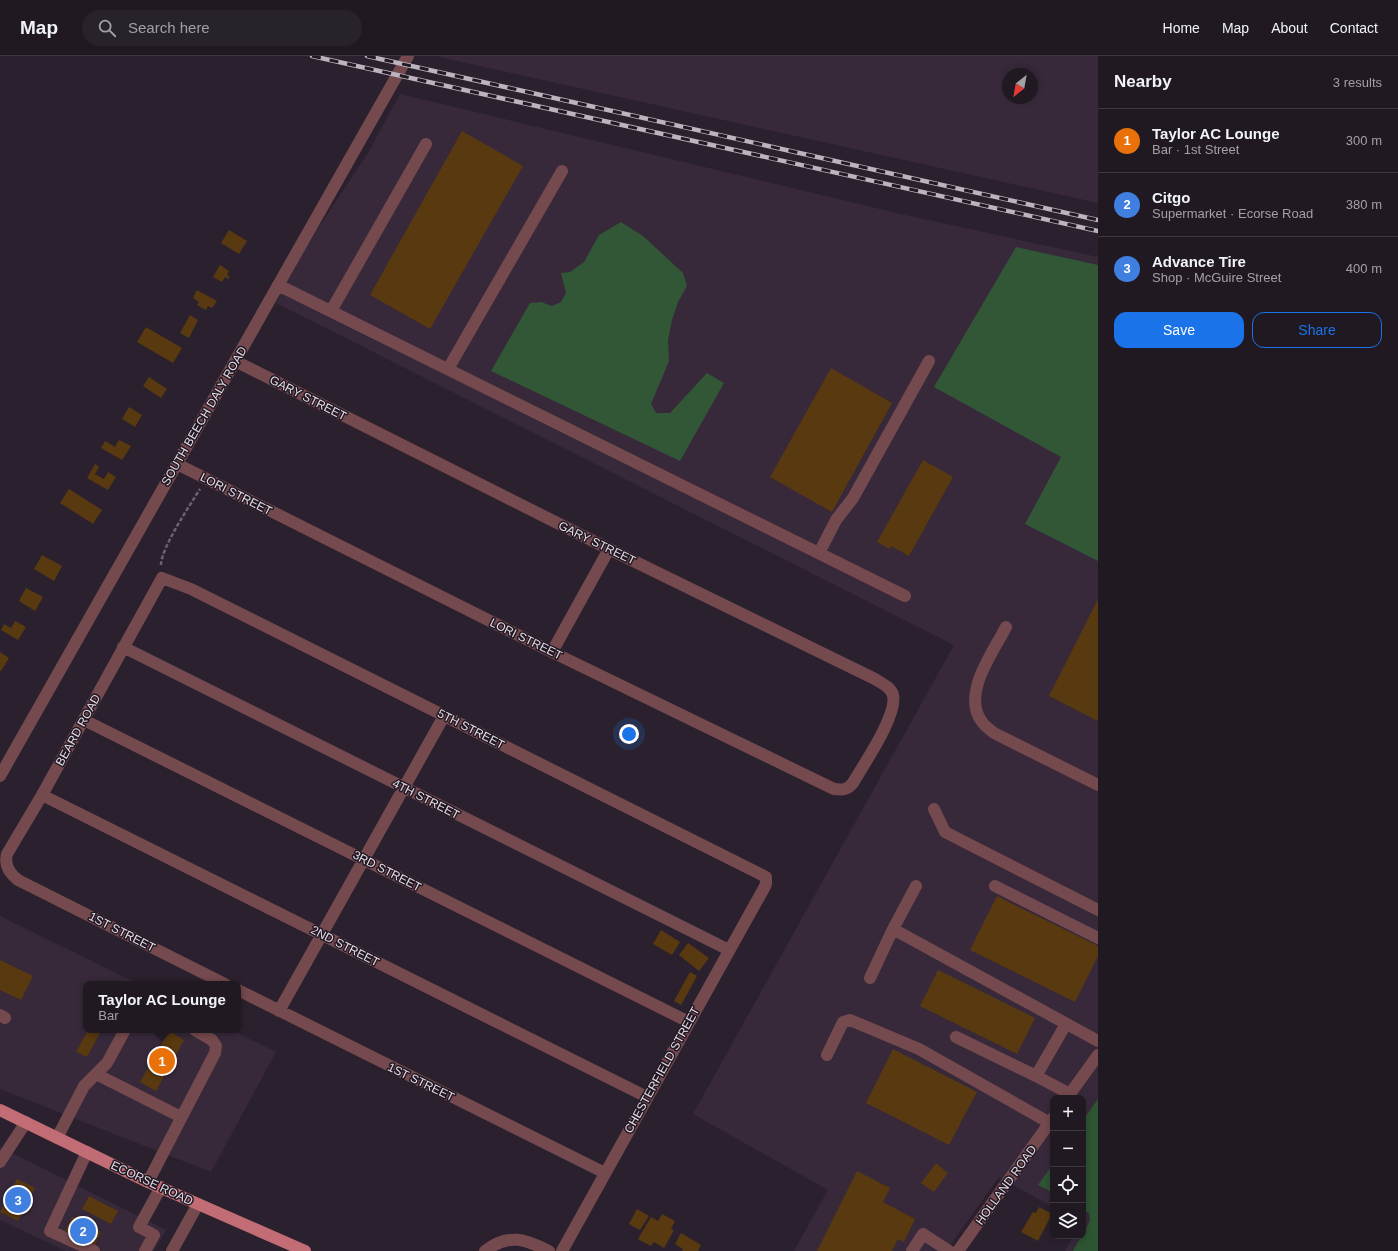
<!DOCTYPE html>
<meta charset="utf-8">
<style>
:root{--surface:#201922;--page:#28222a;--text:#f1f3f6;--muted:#a2a0a5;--line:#3d3840;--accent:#1a73e8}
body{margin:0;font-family:Helvetica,sans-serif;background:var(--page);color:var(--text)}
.controls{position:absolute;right:12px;bottom:12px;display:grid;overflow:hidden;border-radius:8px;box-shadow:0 2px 6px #0003}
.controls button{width:36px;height:36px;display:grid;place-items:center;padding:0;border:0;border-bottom:1px solid var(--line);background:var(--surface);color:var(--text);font:20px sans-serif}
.compass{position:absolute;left:1002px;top:12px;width:36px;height:36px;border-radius:50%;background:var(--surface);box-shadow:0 2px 6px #0003;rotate:211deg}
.you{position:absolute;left:629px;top:678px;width:14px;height:14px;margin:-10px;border:3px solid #fff;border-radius:50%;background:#1a73e8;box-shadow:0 0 0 6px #1a73e833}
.badge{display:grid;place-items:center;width:26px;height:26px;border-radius:50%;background:var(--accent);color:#fff;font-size:13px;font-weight:700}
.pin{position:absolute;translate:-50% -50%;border:2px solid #fff;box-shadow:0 1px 4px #0006}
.popup{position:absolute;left:83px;top:925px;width:158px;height:52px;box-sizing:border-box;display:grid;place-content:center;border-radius:8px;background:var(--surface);filter:drop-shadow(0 1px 3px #0005);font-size:13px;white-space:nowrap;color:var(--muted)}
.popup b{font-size:15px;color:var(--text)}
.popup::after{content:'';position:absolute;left:50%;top:100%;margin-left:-8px;border:8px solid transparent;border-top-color:var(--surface)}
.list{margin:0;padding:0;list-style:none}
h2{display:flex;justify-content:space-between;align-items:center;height:52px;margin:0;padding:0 16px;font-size:17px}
h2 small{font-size:13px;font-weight:400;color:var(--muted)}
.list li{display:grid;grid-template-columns:26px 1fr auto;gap:12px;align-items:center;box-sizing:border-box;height:64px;padding:0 16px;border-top:1px solid var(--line)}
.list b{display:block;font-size:15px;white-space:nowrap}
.list p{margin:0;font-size:13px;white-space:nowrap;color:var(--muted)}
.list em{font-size:13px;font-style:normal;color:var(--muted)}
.actions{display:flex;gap:8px;padding:12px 16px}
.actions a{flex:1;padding:9px 0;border:1px solid var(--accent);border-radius:12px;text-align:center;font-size:14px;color:var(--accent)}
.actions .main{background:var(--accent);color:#fff}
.icon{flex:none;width:22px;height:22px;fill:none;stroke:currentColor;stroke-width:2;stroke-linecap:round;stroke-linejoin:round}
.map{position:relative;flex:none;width:1098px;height:1195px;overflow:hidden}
header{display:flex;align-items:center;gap:24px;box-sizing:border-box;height:56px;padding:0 20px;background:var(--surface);border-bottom:1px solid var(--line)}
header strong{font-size:19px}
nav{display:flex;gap:22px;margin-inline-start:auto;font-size:14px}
.search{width:280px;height:36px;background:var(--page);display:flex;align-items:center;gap:10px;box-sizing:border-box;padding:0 14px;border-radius:22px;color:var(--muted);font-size:15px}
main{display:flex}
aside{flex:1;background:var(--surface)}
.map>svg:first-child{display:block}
.built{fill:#37293a;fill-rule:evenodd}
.green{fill:#315737}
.forest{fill:#2d5433}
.building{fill:#583910}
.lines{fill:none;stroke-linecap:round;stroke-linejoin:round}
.path{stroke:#6b626e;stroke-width:2.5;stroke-dasharray:4 2;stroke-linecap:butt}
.minor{stroke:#754a4e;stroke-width:12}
.major{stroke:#c26c75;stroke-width:12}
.rail-casing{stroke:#bbb3bd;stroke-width:4.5}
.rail{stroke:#211824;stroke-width:3;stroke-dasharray:9;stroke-linecap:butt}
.labels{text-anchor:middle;stroke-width:3;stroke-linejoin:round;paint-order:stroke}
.street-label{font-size:12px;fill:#e3dce5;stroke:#211824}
</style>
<header>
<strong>Map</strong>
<div class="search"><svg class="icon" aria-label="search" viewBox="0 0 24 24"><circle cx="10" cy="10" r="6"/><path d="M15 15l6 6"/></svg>Search here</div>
<nav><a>Home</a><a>Map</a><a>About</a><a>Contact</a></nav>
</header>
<main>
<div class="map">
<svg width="1098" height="1195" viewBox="0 0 1098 1195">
<rect width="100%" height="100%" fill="#2b212e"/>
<!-- built -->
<path class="built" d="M436 0H1098V147L448 3ZM1008 18H1032V42H1008Z
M400 38 905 159 1098 201V1195H1065L1073 1180H1083V1042H1053V1151L999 1121 946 1195H794L828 1134 693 1058 954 589 276 247 309 186 368 97Z
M0 860 138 928H86V974H231L276 996 211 1116 0 1033Z
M0 1091 166 1174 154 1195H66L0 1164Z"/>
<!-- green -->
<path class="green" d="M621 166 643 180 683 217 687 230 678 246 672 264 668 284 669 305 651 348 656 357H670L707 317 724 327 680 405 491 315 530 247 541 246 552 250 561 246 566 237 561 217 570 216 584 206 599 179Z
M1016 191 1098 209V505L1025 468 1061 401 934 331Z"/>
<!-- forest -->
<path class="forest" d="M1098 1043V1195H1073L1081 1180H1083L1090 1164 1089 1157 1083 1154V1064Z
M1053 1108V1137L1038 1129Z"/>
<!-- building -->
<path class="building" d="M462 75 523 110 430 273 370 239Z
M229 174 247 185 239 198 221 187Z
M220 209 229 215 227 219 230 221 228 223 225 221 222 226 213 221Z
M197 234 217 245 212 252 208 250 206 254 197 249 199 246 193 242Z
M190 259 198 264 189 282 180 277Z
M146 271 182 292 173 307 137 286Z
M831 312 892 347 832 456 770 421Z
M149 321 167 333 161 342 143 330Z
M129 351 142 359 135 371 122 363Z
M119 384 131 390 122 404 101 392 105 385 115 391Z
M923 404 953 421 909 500 891 490 890 493 877 486Z
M95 408 99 411 95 418 104 423 108 416 116 421 108 434 87 422Z
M69 433 102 454 93 468 60 447Z
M42 499 62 510 54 525 34 513Z
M26 532 43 541 35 555 19 545Z
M1098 543V665L1049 640Z
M15 565 26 571 18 584 1 574 4 568 11 572Z
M0 596 9 602 1 615H0Z
M997 840 1098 890V900L1075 946 970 894Z
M661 874 680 886 672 899 653 888Z
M688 887 709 902 699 915 679 899Z
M0 904 33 920 21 944 0 934Z
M938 914 1035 962 1017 998 920 950Z
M690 916 697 920 681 949 674 945Z
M88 974 101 975 87 1001 76 996Z
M169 975 184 984 156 1035 140 1026Z
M893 993 977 1036 949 1089 866 1047Z
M936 1107 948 1117 934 1136 921 1127Z
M857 1115 890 1132 883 1146 915 1163 904 1186 898 1183 892 1195H817Z
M17 1123 35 1132 18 1165 0 1156Z
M89 1140 118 1155 111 1168 82 1153Z
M1039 1151 1052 1158 1038 1185 1021 1176 1033 1156 1036 1157Z
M637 1153 649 1160 640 1174 629 1168Z
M662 1158 675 1165 671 1173 674 1174 664 1192 654 1186 651 1190 638 1183 651 1161 658 1165Z
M72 1161 101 1176 95 1189 65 1175Z
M681 1177 701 1189 698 1195H682L683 1193 675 1188Z"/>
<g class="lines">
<!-- path -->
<path class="path" d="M161 509C161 492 190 449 200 433"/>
<!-- minor -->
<path class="minor" d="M278 229 905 540
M331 255 426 88
M448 313 562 115
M177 408 552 596 834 733C843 734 847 734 853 727 863 709 898 659 893 639 891 631 881 627 875 623L609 493 235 305
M819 497 836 464 853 442 929 305
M1006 571C993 597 961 638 982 666 985 670 990 674 994 677L1098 729
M123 591 729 894
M552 596 609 493
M84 664 689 966
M0 720 408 0
M42 739 647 1041
M934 753 945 776 1098 854
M995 830 1098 882
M893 873 916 830
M870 922 893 873 1098 985
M225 928 18 824C9 817 4 809 7 798L42 739 162 522 191 533 766 821V828L763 834 562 1195
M238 934 605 1117
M279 955 444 660
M0 959 5 962
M1066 968 1036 1020 1070 1038
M956 981 1036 1020
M827 999 843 966 850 964 919 993 1050 1067
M96 1018 181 1061
M1067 1042 1098 999
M57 1082 84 1030 107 1007 125 974
M87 1096 50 1175 94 1195
M0 1106 26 1066
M148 1126 215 997 216 990 212 984 195 974
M145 1195 154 1179 139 1171 161 1131
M172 1195 198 1148
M485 1195C509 1177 525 1183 549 1195
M912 1195 923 1178 949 1195
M958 1195 1053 1062"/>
<!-- major -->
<path class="major" d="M0 1054 148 1126 305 1195"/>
<!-- rail casing -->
<g class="rail-casing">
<path id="rail" d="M312 0 1098 175
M367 0 1098 164"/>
</g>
<!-- rail -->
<use href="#rail" class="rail"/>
</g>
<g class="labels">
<!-- street labels -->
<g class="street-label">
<text transform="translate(308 342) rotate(27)" y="4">GARY STREET</text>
<text transform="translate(204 360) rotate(-60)" y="4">SOUTH BEECH DALY ROAD</text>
<text transform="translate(236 438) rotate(27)" y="4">LORI STREET</text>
<text transform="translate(597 487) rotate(26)" y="4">GARY STREET</text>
<text transform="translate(526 583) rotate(26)" y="4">LORI STREET</text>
<text transform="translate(471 673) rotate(27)" y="4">5TH STREET</text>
<text transform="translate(78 674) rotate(-61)" y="4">BEARD ROAD</text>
<text transform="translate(426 743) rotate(27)" y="4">4TH STREET</text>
<text transform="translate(387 815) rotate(27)" y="4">3RD STREET</text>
<text transform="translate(122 876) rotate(27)" y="4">1ST STREET</text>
<text transform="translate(345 890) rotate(27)" y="4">2ND STREET</text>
<text transform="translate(662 1014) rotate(-61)" y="4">CHESTERFIELD STREET</text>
<text transform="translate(421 1026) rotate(26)" y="4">1ST STREET</text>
<text transform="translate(152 1127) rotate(25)" y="4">ECORSE ROAD</text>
<text transform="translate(1006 1129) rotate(-54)" y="4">HOLLAND ROAD</text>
</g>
</g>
</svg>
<div class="controls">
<button>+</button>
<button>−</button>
<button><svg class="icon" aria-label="locate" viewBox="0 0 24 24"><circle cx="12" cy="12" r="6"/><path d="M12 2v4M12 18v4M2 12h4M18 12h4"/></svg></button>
<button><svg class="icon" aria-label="layers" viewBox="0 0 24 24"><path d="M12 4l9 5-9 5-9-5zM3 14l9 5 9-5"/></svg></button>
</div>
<svg class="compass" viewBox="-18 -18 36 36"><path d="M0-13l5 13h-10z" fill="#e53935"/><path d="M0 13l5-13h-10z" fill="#a2a0a5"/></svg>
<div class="you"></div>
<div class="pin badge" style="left:162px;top:1005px;background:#e8710a">1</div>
<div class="popup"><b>Taylor AC Lounge</b>Bar</div>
<div class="pin badge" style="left:83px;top:1175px;background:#3f7fe0">2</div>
<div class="pin badge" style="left:18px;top:1144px;background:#3f7fe0">3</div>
</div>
<aside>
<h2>Nearby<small>3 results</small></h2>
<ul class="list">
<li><span class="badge" style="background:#e8710a">1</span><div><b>Taylor AC Lounge</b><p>Bar · 1st Street</p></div><em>300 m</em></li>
<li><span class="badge" style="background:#3f7fe0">2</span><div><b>Citgo</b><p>Supermarket · Ecorse Road</p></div><em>380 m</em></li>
<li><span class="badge" style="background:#3f7fe0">3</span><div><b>Advance Tire</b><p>Shop · McGuire Street</p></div><em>400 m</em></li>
</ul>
<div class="actions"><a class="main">Save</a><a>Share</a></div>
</aside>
</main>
